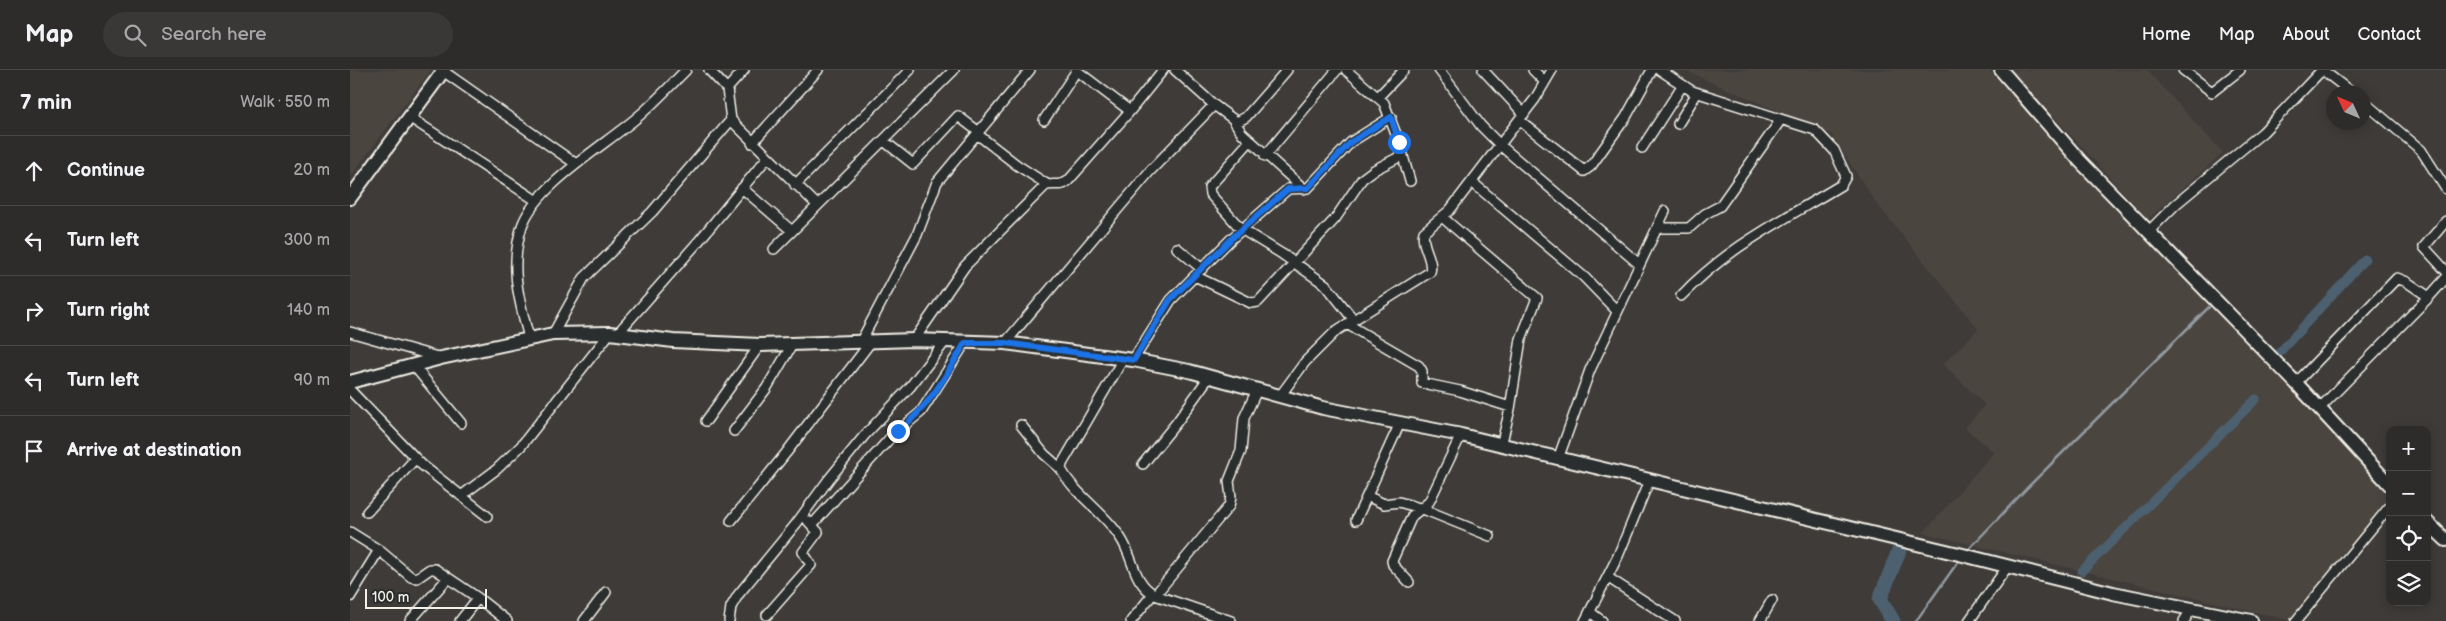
<!DOCTYPE html>
<meta charset="utf-8">
<style>
:root{--surface:#2e2c2b;--page:#3a3837;--text:#f1f3f6;--muted:#a7a7a9;--line:#494847}
body{margin:0;font-family:"Balsamiq Sans",sans-serif;background:var(--page);color:var(--text)}
.controls{position:absolute;right:15px;bottom:15px;display:grid;overflow:hidden;border-radius:10px;box-shadow:0 2px 12px #0003}
.controls button{width:45px;height:45px;display:grid;place-items:center;padding:0;border:0;border-bottom:1px solid var(--line);background:var(--surface);color:var(--text);font:25px sans-serif}
.compass{position:absolute;left:1976px;top:15px;width:45px;height:45px;border-radius:50%;background:var(--surface);box-shadow:0 2px 12px #0003;rotate:314deg}
.scale{position:absolute;left:15px;bottom:12px;width:122px;box-sizing:border-box;padding-left:5px;border:2px solid #f4f1e8;border-top:0;font-size:14px;line-height:18px;white-space:nowrap;color:#f4f1e8;-webkit-text-stroke:4px #2a2d2e;paint-order:stroke}
.stop{position:absolute;width:15px;height:15px;margin:-11px;border:4px solid #1a73e8;border-radius:50%;background:#fff}
.stop.end{background:#1a73e8;border-color:#fff;box-shadow:0 1px 5px #0008}
.list{margin:0;padding:0;list-style:none}
h2{display:flex;justify-content:space-between;align-items:center;height:65px;margin:0;padding:0 20px;font-size:21px}
h2 small{font-size:16px;font-weight:400;color:var(--muted)}
.list li{display:grid;grid-template-columns:32px 1fr auto;gap:15px;align-items:center;box-sizing:border-box;height:70px;padding:0 20px;border-top:1px solid var(--line)}
.list b{display:block;font-size:19px;white-space:nowrap}
.list em{font-size:16px;font-style:normal;color:var(--muted)}
.icon{flex:none;width:28px;height:28px;fill:none;stroke:currentColor;stroke-width:2;stroke-linecap:round;stroke-linejoin:round}
.map{position:relative;flex:none;width:2096px;height:551px;overflow:hidden}
header{display:flex;align-items:center;gap:30px;box-sizing:border-box;height:70px;padding:0 25px;background:var(--surface);border-bottom:1px solid var(--line)}
header strong{font-size:24px}
nav{display:flex;gap:28px;margin-inline-start:auto;font-size:18px}
.search{width:350px;height:45px;background:var(--page);display:flex;align-items:center;gap:12px;box-sizing:border-box;padding:0 18px;border-radius:28px;color:var(--muted);font-size:19px}
main{display:flex}
aside{flex:1;background:var(--surface)}
.map>svg:first-child{display:block}
.built{fill:#4c4541}
.lines{fill:none;stroke-linecap:round;stroke-linejoin:round}
.stream{stroke:#909aa0;stroke-width:2.5}
.canal{stroke:#4d6070;stroke-width:9}
.river{stroke:#4d6070;stroke-width:15}
.street-casing{stroke:#f4f1e8;stroke-width:12}
.secondary-casing{stroke:#f4f1e8;stroke-width:16}
.street{stroke:#2a2d2e;stroke-width:9}
.secondary{stroke:#2a2d2e;stroke-width:12}
.route{stroke:#1a73e8;stroke-width:6}
</style>
<header>
<strong>Map</strong>
<div class="search"><svg class="icon" aria-label="search" viewBox="0 0 24 24"><circle cx="10" cy="10" r="6"/><path d="M15 15l6 6"/></svg>Search here</div>
<nav><a>Home</a><a>Map</a><a>About</a><a>Contact</a></nav>
</header>
<main>
<aside>
<h2>7 min<small>Walk · 550 m</small></h2>
<ul class="list">
<li><svg class="icon" aria-label="ahead" viewBox="0 0 24 24"><path d="M12 20V5M6 11l6-6 6 6"/></svg><div><b>Continue</b></div><em>20 m</em></li>
<li><svg class="icon" aria-label="left" viewBox="0 0 24 24"><path d="M17 20v-9H6M10 6l-5 5 5 5"/></svg><div><b>Turn left</b></div><em>300 m</em></li>
<li><svg class="icon" aria-label="right" viewBox="0 0 24 24"><path d="M7 20v-9h11M14 6l5 5-5 5"/></svg><div><b>Turn right</b></div><em>140 m</em></li>
<li><svg class="icon" aria-label="left" viewBox="0 0 24 24"><path d="M17 20v-9H6M10 6l-5 5 5 5"/></svg><div><b>Turn left</b></div><em>90 m</em></li>
<li><svg class="icon" aria-label="arrive" viewBox="0 0 24 24"><path d="M6 21V4h12l-3 4 3 4H6"/></svg><div><b>Arrive at destination</b></div></li>
</ul>
</aside>
<div class="map">
<svg width="2096" height="551" viewBox="0 0 2096 551">
<rect width="100%" height="100%" fill="#3e3b39"/>
<filter id="ink" filterUnits="userSpaceOnUse"><feTurbulence type="fractalNoise" baseFrequency=".02" numOctaves="2"/><feDisplacementMap in="SourceGraphic" scale="10" xChannelSelector="R" yChannelSelector="G"/><feConvolveMatrix kernelMatrix="1 2 1 2 8 2 1 2 1" color-interpolation-filters="sRGB"/></filter>
<g filter="url(#ink)">
<!-- built -->
<path class="built" d="M0 0H81L0 107Z
M1334 0H1639L1709 78 2040 423V428L1939 550 1573 463 1644 382 1615 358 1635 335 1593 294 1628 259 1524 130 1481 64Z
M1661 0H1797L1873 83 1798 149Z"/>
<g class="lines">
<!-- stream -->
<path class="stream" d="M1617 481 1677 418 1859 237
M1566 551 1610 489"/>
<!-- canal -->
<path class="canal" d="M1928 284 2015 189
M1732 501 1906 329"/>
<!-- river -->
<path class="river" d="M1543 551 1530 529 1550 478"/>
<!-- street casing -->
<g class="street-casing">
<path id="street" d="M726 0 780 41 813 0
M825 0 864 35 887 52 896 47 937 0
M996 0 1034 33 1049 72 1060 111
M1089 0 1131 56 1150 75 1289 194
M1133 0 1174 44
M1183 0 1195 12
M1310 0 1342 21 1465 60 1484 80 1496 106 1491 115C1435 149 1377 177 1331 226
M1833 0 1862 22 1890 0
M93 1 226 94
M377 19 394 0
M1029 26 1054 0
M2014 32 2071 80 2096 119
M59 47 187 131
M381 50 467 135
M694 50 727 0
M1169 50 1234 101 1241 96 1276 47 1302 0
M884 51 892 63 954 119
M1328 54 1347 23
M627 64 667 95 698 115
M534 71 563 94 608 46 629 62
M900 71 859 117 860 124 891 159 932 184 976 215 1003 249
M402 73 468 0
M1292 78 1332 16
M915 86 987 0
M1122 112 1234 207 1267 241
M445 115 560 0
M392 118 442 161
M1092 147 1187 228 1171 269 1160 339 1151 376
M2096 151 2074 177 2096 201
M1307 158H1339L1355 144 1370 136 1430 51
M1798 162 1826 134 1913 62 1970 2H1975L2001 22
M827 178 852 199
M424 179 604 0
M845 206 901 233 908 232 985 149 1012 109 1024 100 1053 85
M997 254 1069 296 1072 301V313L1110 321 1160 337
M0 262 91 288
M203 264 234 208 302 142 381 50 377 19 359 0
M267 264 348 172 417 88
M179 268C169 230 159 197 172 156 186 115 257 74 290 45 306 31 321 15 336 0
M564 270 615 196 695 116C703 112 710 118 718 111L780 41
M510 273 567 165 587 112 680 0
M655 273 800 101 864 35
M773 289 712 394 711 399C725 425 754 442 770 467 784 487 782 512 805 525L881 551
M783 290 821 230 881 169 938 119 958 118 1001 72 1041 47
M64 296 111 353
M1946 313 2047 208 2057 212 2079 227 2096 208
M0 320 72 395 137 446
M930 326 955 292 986 261 1080 202C1084 189 1070 175 1074 162L1100 140 1185 29 1202 0
M1969 339 2079 227
M356 351 410 275
M671 355 694 384 711 399
M384 361 416 319 442 275
M1208 389 1240 300 1315 141
M793 394 827 352 859 307
M111 426 147 399 171 376 260 263
M1017 426 1034 434 1049 432 1073 439 1140 466
M17 442 65 389
M1006 450 1050 353
M381 451 436 383 520 273
M462 455 541 367 571 342 615 273
M0 462 29 480 61 507 67 508 80 499H85L128 528 157 551
M1257 507 1325 551
M1059 512 1043 495 1042 491 1062 446 1079 432 1111 365
M805 525 879 436 881 427 879 411 891 381 894 348 907 320
M0 527 29 480
M1240 542 1252 551
M417 545 461 495 453 482 468 462 458 451
M60 551 98 508
M110 551 128 528
M234 551 256 522
M379 551 381 537 388 525 446 454 479 409 514 366 560 317 594 273
M781 551 803 524
M1235 551 1268 486 1299 411
M1410 551 1422 530
M1619 551 1658 496
M1834 551 1841 540
M1946 551 2040 436"/>
</g>
<!-- secondary casing -->
<g class="secondary-casing">
<path id="secondary" d="M1651 0 1730 91 1946 313 2040 415
M0 128 94 0
M0 312 91 288 203 264 260 263 323 271 410 275 564 270 655 273 783 290 839 301 973 338 1111 365 1613 485 1763 523 1901 551
M2077 452 2096 470"/>
</g>
<!-- street -->
<use href="#street" class="street"/>
<!-- secondary -->
<use href="#secondary" class="secondary"/>
</g>
</g>
<g class="lines" filter="url(#ink)">
<!-- route -->
<path class="route" d="M548 361C579 337 596 306 615 273H655L784 290 820 230 881 169 938 119 958 118 1001 72 1041 47 1049 72"/>
</g>
</svg>
<div class="controls">
<button>+</button>
<button>−</button>
<button><svg class="icon" aria-label="locate" viewBox="0 0 24 24"><circle cx="12" cy="12" r="6"/><path d="M12 2v4M12 18v4M2 12h4M18 12h4"/></svg></button>
<button><svg class="icon" aria-label="layers" viewBox="0 0 24 24"><path d="M12 4l9 5-9 5-9-5zM3 14l9 5 9-5"/></svg></button>
</div>
<svg class="compass" viewBox="-18 -18 36 36"><path d="M0-13l5 13h-10z" fill="#e53935"/><path d="M0 13l5-13h-10z" fill="#a7a7a9"/></svg>
<div class="scale">100 m</div>
<div class="stop" style="left:1049px;top:72px"></div>
<div class="stop end" style="left:548px;top:361px"></div>
</div>
</main>
